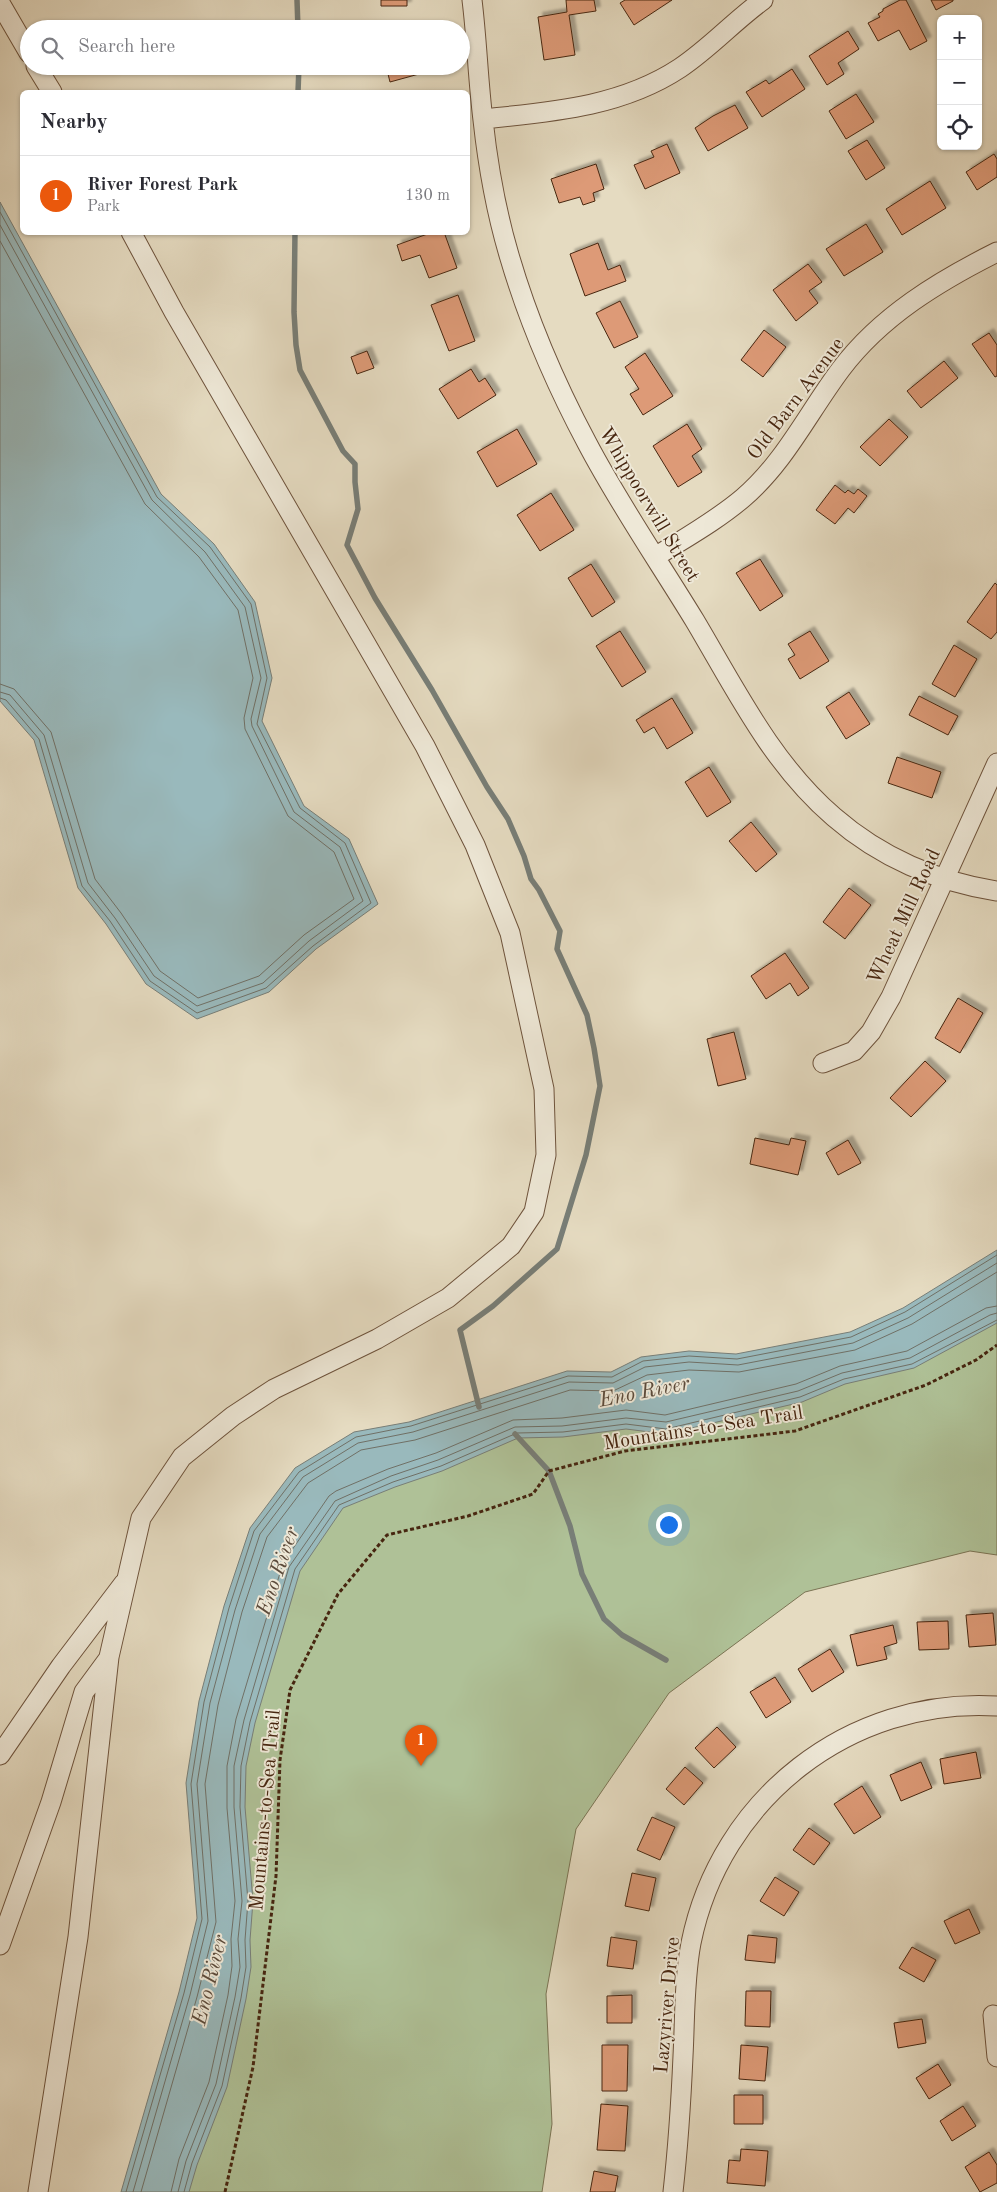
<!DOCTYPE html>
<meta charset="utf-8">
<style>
:root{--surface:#fff;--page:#f7f7f7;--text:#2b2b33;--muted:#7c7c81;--line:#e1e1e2;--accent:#ea580c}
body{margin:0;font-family:"Old Standard TT",serif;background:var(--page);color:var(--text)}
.controls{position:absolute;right:15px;top:15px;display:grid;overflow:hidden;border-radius:8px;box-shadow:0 1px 4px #0004}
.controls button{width:45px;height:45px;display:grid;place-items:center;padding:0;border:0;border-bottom:1px solid var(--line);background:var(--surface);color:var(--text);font:25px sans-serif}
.you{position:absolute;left:668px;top:1524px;width:18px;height:18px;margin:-12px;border:4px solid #fff;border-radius:50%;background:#1a73e8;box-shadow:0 0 0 8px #1a73e833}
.badge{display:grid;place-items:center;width:32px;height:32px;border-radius:50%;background:var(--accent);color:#fff;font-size:16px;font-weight:700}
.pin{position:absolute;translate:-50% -41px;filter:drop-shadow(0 1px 2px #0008)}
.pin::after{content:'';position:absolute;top:26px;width:18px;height:15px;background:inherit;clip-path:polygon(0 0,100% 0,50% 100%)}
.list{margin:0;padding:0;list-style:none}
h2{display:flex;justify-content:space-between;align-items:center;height:65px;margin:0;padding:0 20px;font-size:21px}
h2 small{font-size:16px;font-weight:400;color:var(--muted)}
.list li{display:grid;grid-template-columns:32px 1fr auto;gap:15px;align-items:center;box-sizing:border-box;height:80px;padding:0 20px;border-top:1px solid var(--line)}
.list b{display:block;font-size:19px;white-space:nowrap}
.list p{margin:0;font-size:16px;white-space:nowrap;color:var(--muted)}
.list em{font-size:16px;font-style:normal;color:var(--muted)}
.icon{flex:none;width:28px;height:28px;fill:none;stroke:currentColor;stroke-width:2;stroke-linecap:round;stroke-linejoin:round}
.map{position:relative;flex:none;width:997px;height:2192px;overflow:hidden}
.search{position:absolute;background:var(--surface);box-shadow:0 1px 4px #0004;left:20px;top:20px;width:450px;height:55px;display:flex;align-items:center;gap:12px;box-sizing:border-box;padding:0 18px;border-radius:28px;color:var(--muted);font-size:19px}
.panel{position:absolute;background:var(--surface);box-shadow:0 1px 4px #0004;left:20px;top:90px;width:450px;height:145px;border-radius:8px}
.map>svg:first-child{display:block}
.green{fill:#afc197;stroke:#7b7454}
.water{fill:#99b9bc;stroke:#787e77}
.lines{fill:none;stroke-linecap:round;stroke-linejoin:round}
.shore{stroke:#707066;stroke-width:1}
.stream{stroke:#787e77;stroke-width:5.5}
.building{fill:#dd9a77;stroke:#472610;filter:url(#shadow)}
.minor-casing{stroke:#6e533c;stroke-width:21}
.path{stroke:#472610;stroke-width:3;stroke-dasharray:4 2.5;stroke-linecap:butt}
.minor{stroke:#eee8d7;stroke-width:19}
.labels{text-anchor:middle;stroke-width:4;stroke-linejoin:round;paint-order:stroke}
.street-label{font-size:20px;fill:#472610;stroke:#eee8d7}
.water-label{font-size:21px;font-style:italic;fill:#5c4b3b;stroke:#eee8d7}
</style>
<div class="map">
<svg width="997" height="2192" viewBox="0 0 997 2192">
<defs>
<filter id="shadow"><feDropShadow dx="4.5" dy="-4.5" stdDeviation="1" flood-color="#0004"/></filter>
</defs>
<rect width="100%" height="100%" fill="#e5dbc1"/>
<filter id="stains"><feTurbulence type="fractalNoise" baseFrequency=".004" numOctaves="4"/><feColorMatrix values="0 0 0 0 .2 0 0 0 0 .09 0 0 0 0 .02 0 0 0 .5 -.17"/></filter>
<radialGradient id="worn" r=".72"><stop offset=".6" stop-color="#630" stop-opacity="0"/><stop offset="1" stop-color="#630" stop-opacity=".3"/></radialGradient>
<!-- green -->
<path class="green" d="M997 1312V1555L970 1551 805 1592 669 1693 576 1829 546 1994 552 2124 542 2192H166L226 1703 300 1509 378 1463Z"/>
<!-- water -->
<path class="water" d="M0 202 161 494 214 544 255 602 272 678 262 721 304 806 349 839 378 904 316 949 269 992 197 1019 146 984 106 924 78 888 34 740 0 701Z
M997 1250V1323L914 1368 845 1384 802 1402 666 1434 626 1429 563 1437 518 1438 442 1471 395 1487 343 1508 300 1571 255 1723 246 1766 245 1807 253 1901 250 1940 251 1967 246 1999 227 2087 197 2165 189 2192H121L179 1992 197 1918 186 1783 199 1701 224 1606 250 1528 295 1468 354 1432 409 1422 567 1371 611 1372 641 1357 689 1351 736 1354 850 1332 903 1308Z"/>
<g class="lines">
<!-- shore -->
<path class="shore" d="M0 212 157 497 210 547 251 604 267 678 257 724 300 808 345 843 371 903 313 946 266 988 197 1013 150 981 110 921 82 886 39 739 6 700 0 698
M0 225 152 500 205 552 245 607 261 678 251 719 252 726 294 812 340 847 363 901 309 941 263 983 197 1006 154 976 115 918 88 883 44 735 10 695 0 692
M0 241 145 504 199 557 238 610 253 678 244 718 245 729 288 816 334 852 354 899 304 935 259 976 198 998 160 971 121 913 95 879 51 732 14 689 0 684
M126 2192 184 1993 202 1919 191 1784 204 1702 229 1608 254 1531 299 1472 356 1437 411 1426 568 1376 612 1377 643 1361 689 1356 737 1359 851 1337 905 1312 997 1255
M133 2192 190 1995 208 1921 197 1784 210 1703 235 1610 260 1534 303 1477 358 1443 413 1432 569 1382 613 1383 645 1367 689 1362 738 1365 853 1343 908 1318 997 1263
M141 2192 197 1997 216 1922 205 1784 218 1705 242 1612 267 1537 308 1483 361 1450 415 1440 570 1390 613 1391 647 1375 689 1370 739 1372 855 1350 912 1324 997 1272
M171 2192 179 2159 209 2082 228 1995 232 1966 231 1939 235 1901 227 1808V1766L236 1719 283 1563 329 1496 336 1491 388 1469 436 1453 513 1420 562 1418 626 1410 665 1415 796 1384 840 1366 907 1351 986 1308 997 1306
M178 2192 186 2161 216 2084 235 1997 240 1967 238 1939 242 1901 234 1807V1766L244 1720 289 1567 335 1501 391 1476 438 1460 515 1427 562 1426 626 1418 666 1422 798 1391 842 1373 910 1358 990 1315 997 1313
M184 2192 192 2163 222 2086 241 1998 246 1967 245 1940 248 1901 240 1807 241 1766 250 1722 295 1569 339 1505 393 1482 441 1466 517 1433 563 1432 626 1424 666 1429 800 1397 844 1379 912 1364 997 1320"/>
<!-- stream -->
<path class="stream" d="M297 0 298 29
M298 92 299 66
M295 232 294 312 296 345 300 370 343 451 355 464V482L358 509 347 545 375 598 432 690 487 787 508 819 524 856 531 879 539 890 560 931 557 949 587 1015 594 1048 600 1086 586 1155 557 1249 493 1306 460 1330 479 1407
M515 1434 549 1471 570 1526 582 1574 604 1619 622 1635 666 1660"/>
</g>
<!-- building -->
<path class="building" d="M381 0H407V6H381Z
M566 0H594L596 11 569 15 575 55 544 60 538 17 567 12Z
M625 0H672L634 25 620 3Z
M900 0H906L927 41 910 50 899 30 878 41 868 23 880 17 878 14 883 11V9Z
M931 0H953V1L936 10Z
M848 31 859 49 838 63 844 74 827 85 809 56Z
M386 66H417L419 74 390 82Z
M792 69 805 89 762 117 746 92 766 80 769 84Z
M856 94 874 122 846 139 829 111Z
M735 105 748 128 708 151 695 128 713 116Z
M867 140 885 168 866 180 848 151Z
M667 144 680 173 645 189 634 165 654 157 651 151Z
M994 154 997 159V177L977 190 966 172Z
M596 164 604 189 593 193 595 201 583 205 580 197 559 203 551 179Z
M930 181 946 208 902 235 886 209Z
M866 224 883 252 844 276 826 249Z
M433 232H444L457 268 429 278 420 255 402 261 397 245Z
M598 243 608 270 620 265 626 281 585 296 570 254Z
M808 264 822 282 809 291 818 303 796 321 773 290Z
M458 295 475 341 449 351 431 305Z
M620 301 638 337 614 348 596 313Z
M764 330 786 347 763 377 741 360Z
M989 333 997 345V376L995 377 972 344Z
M367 351 374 368 357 374 351 357Z
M645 353 673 396 643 415 630 394 639 389 625 367Z
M944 361 958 378 921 408 907 391Z
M471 369 479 382 485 378 496 395 458 419 439 389Z
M889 419 908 437 880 466 860 447Z
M687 424 702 449 692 456 702 472 678 487 653 446Z
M517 429 537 464 497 487 477 452Z
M835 485 845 493 848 490 854 494 858 489 867 496 854 513 848 508 835 524 816 510Z
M551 493 574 530 540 551 517 515Z
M760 559 783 596 760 611 736 573Z
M591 564 615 602 592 617 568 578Z
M995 583 997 585V632L991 639 967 622Z
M620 631 646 672 622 687 596 646Z
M810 631 829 661 800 679 788 659 795 655 788 644Z
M954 645 977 659 955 697 932 684Z
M849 692 870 724 846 739 826 707Z
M919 696 958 716 948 735 909 715Z
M672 698 693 733 667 749 654 727 644 733 636 720Z
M897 757 941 772 932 798 888 783Z
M709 767 731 802 707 817 685 782Z
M751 822 777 854 756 872 729 841Z
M849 888 871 905 845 939 823 922Z
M785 953 809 988 798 996 790 983 766 999 751 976Z
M958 998 983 1013 960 1053 935 1038Z
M734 1032 746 1079 718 1086 707 1039Z
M925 1061 946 1081 911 1117 890 1098Z
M755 1138 789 1145 791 1138 806 1141 798 1175 750 1164Z
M848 1140 861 1163 838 1175 826 1153Z
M993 1613 996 1645 969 1647 966 1615Z
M948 1621 949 1649 919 1650 917 1622Z
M893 1625 897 1643 884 1647 887 1659 857 1666 850 1635Z
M830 1649 844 1672 812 1692 798 1669Z
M775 1677 791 1702 766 1718 750 1692Z
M717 1727 736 1747 714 1768 695 1748Z
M976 1752 981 1778 944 1784 940 1759Z
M921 1762 932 1788 901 1801 890 1775Z
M685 1767 703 1783 684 1805 666 1789Z
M862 1786 881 1817 854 1834 834 1804Z
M652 1817 675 1827 660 1860 637 1850Z
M809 1828 830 1843 814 1865 793 1850Z
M632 1873 656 1878 649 1911 625 1906Z
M775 1877 799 1892 784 1916 760 1901Z
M969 1909 980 1933 955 1944 944 1921Z
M748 1935 777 1938 775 1963 745 1960Z
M611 1937 637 1941 633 1969 607 1966Z
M912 1947 936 1960 924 1982 899 1968Z
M746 1991H771L770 2027 745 2026Z
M632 1995V2023H607V1996Z
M922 2019 926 2043 898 2048 894 2023Z
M602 2045H628L627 2091H602Z
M741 2045 768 2047 765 2081 739 2079Z
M938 2064 951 2085 929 2099 916 2078Z
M734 2095H763V2124H734Z
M601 2104 628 2106 625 2151 597 2150Z
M963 2106 976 2126 952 2141 940 2121Z
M741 2149 768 2151 765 2186 727 2183 729 2160 740 2161Z
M989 2152 997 2165V2183L980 2192 965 2167Z
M594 2171 618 2176 615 2192H590Z"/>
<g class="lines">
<!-- minor casing -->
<g class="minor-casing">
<path id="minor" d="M472 0C477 40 478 80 483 120 488 166 496 211 509 255 528 320 555 383 587 443 619 504 659 562 695 621 736 690 772 764 834 817 880 857 937 882 997 891
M0 3 29 53
M36 66 52 92
M483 119C551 112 621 107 680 68 710 48 734 21 763 0
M655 557C685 538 716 521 743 498 785 462 808 413 841 369 881 316 939 281 997 252
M823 1063 854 1051 871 1032 891 997 997 763
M0 1755 61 1666 124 1583
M0 1945 51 1802 84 1692 109 1658
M993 2015 997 2057
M38 2192 78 1937 109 1657 141 1518 182 1457 233 1416 274 1389 377 1339 448 1298 511 1246 534 1212 546 1155 544 1089 510 933 475 845 425 746 174 312 131 232
M673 2192C678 2147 681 2102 683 2056 685 2019 684 1980 691 1943 720 1799 849 1697 997 1706"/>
</g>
<!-- path -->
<path class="path" d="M225 2192 253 2067 276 1876 280 1760 290 1690 338 1594 387 1535 468 1516 533 1494 549 1471 625 1451 795 1431 926 1385 976 1360 997 1345"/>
<!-- minor -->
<use href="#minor" class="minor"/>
</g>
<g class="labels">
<!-- street labels -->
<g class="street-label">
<text transform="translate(795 398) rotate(-53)" y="7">Old Barn Avenue</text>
<text transform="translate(650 504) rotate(59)" y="7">Whippoorwill Street</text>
<text transform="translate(903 916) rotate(-65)" y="7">Wheat Mill Road</text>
<text transform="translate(703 1427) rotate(-9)" y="7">Mountains-to-Sea Trail</text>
<text transform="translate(264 1810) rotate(-85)" y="7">Mountains-to-Sea Trail</text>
<text transform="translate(666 2005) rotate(-85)" y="7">Lazyriver Drive</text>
</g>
<!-- water labels -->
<g class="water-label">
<text transform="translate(644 1391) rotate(-11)" y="7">Eno River</text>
<text transform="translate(277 1571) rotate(-71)" y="7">Eno River</text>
<text transform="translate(209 1980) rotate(-76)" y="7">Eno River</text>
</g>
</g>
<rect width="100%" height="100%" filter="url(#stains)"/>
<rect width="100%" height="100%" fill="url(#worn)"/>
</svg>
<div class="controls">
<button>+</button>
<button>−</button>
<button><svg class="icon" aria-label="locate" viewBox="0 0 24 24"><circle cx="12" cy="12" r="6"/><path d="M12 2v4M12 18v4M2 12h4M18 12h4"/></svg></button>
</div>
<div class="you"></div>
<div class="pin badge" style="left:421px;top:1766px">1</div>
<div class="search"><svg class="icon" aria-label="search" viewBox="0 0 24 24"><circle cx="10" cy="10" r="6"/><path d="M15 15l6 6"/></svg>Search here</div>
<section class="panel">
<h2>Nearby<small></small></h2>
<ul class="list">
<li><span class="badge">1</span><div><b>River Forest Park</b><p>Park</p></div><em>130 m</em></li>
</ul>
</section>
</div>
